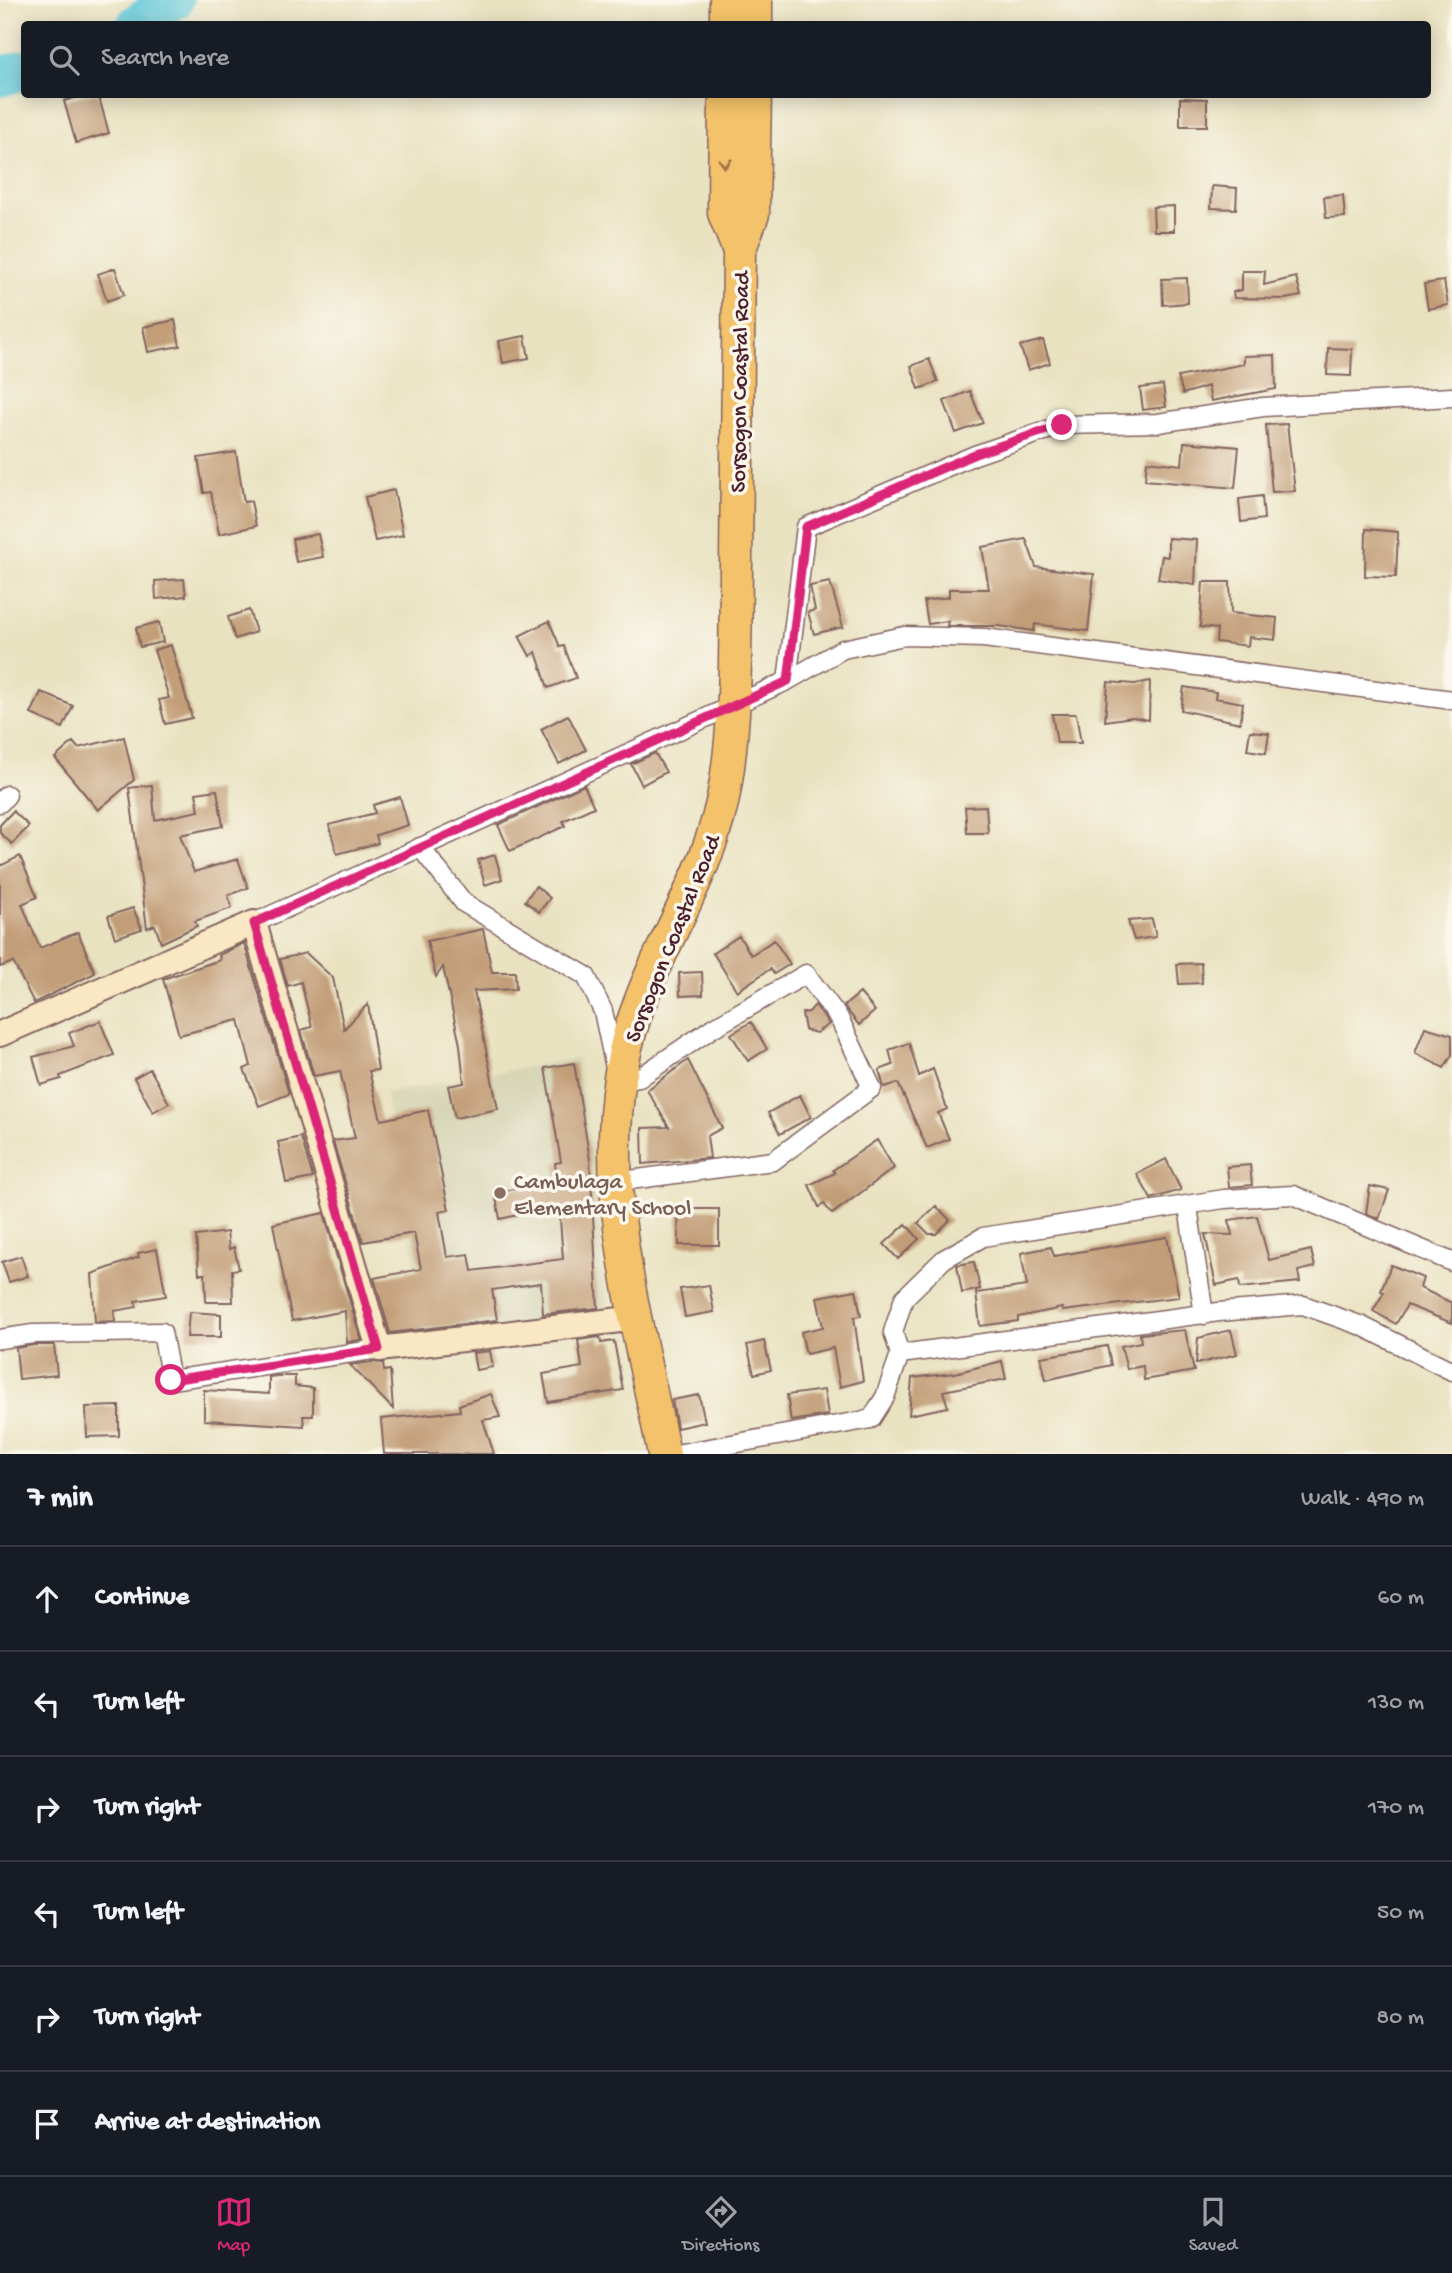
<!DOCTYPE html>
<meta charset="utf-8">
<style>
:root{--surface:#171b24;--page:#20242c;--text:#f1f3f6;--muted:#9ea1a6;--line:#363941;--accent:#db2777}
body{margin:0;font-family:"Gochi Hand",sans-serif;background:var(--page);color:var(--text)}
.stop{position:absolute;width:21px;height:21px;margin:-16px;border:5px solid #db2777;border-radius:50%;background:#fff}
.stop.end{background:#db2777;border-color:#fff;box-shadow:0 2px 7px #0008}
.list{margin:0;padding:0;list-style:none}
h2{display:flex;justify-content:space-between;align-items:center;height:91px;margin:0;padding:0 28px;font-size:30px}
h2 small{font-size:23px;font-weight:400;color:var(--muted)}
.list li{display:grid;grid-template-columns:46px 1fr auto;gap:21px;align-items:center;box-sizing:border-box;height:105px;padding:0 28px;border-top:2px solid var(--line)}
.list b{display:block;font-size:26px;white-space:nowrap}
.list em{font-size:23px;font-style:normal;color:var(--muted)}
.icon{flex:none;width:38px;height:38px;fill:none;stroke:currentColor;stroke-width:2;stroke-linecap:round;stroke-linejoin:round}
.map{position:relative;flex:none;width:1452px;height:1454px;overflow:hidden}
.search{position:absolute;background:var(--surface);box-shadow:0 4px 18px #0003;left:21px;right:21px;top:21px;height:77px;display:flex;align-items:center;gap:18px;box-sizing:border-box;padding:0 24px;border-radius:7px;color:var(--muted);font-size:26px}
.sheet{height:721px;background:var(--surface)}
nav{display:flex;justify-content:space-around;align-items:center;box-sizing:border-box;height:98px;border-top:2px solid var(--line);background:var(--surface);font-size:19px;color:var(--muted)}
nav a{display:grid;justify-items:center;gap:4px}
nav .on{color:var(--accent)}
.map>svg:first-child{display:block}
.built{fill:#d7d5b6}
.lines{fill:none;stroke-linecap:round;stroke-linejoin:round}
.river{stroke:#5dc7d8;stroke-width:40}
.building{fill:#c29e78}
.street-casing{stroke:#826360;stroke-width:21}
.secondary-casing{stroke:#826360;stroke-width:28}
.highway-casing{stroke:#826360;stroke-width:35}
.street{stroke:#fff;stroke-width:18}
.secondary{stroke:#fae7c3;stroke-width:24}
.highway{stroke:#f3c26a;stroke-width:32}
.oneway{stroke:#9e704a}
.route{stroke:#db2777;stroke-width:9}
.education-dot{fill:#8d6e63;stroke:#fbf7ec;stroke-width:2.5}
.labels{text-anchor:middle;stroke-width:7;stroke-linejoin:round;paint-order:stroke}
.street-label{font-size:23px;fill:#4a1f2b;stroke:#fbf7ec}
.education-label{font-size:23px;fill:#785e54;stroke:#fbf7ec;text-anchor:start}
</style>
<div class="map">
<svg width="1452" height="1454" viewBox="0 0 1452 1454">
<rect width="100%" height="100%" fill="#fbf7ec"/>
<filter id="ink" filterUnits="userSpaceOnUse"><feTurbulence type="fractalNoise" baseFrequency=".0143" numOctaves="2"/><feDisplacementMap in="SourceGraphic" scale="14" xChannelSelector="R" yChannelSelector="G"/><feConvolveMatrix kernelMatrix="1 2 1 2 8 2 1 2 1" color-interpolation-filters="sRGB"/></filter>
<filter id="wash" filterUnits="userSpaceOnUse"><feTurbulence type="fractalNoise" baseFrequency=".00686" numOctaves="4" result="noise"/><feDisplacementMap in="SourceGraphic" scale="28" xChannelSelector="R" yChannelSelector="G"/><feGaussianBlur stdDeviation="1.57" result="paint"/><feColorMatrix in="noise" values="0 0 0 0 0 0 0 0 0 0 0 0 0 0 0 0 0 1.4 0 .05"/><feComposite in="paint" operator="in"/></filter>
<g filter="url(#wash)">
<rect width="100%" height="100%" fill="#e9e2c1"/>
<!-- built -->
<path class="built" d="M577 1058 593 1159 608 1316 428 1339 386 1093Z"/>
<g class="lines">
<!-- river -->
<path class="river" d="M137 24 174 0
M0 77 24 70"/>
</g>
<g id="blocks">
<!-- building -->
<path class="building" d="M88 94H98L109 133 76 143 64 101Z
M1180 98 1207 99V126H1180Z
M1212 186 1237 188 1236 209 1211 208Z
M1343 195 1345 217 1326 218 1324 197Z
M1174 206V231H1154L1153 207Z
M115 268 124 295 107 301 98 274Z
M1242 271H1265L1264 285 1296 277 1301 296 1285 299 1234 298 1233 292 1242 290Z
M1187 278 1188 303 1163 305 1162 279Z
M1444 281 1448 305 1428 309 1424 284Z
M175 320 180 346 148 352 143 327Z
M525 336 529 358 503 363 499 341Z
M1043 340 1050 363 1028 370 1020 346Z
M1328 348 1352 349 1351 376 1327 375Z
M1275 355 1276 389 1211 401 1208 386 1183 394 1178 377 1244 364V356Z
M929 359 938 382 919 389 911 366Z
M1163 385 1166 407 1143 410 1140 388Z
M970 391 983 423 956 433 944 401Z
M1287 424 1295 491 1272 492 1266 425Z
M1184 442 1239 447 1235 488 1145 480 1147 461 1182 465Z
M236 452 244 502 251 501 256 526 219 534 211 492 204 493 198 458Z
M394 490 403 535 375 541 365 497Z
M1262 496 1264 519 1241 522 1239 499Z
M1366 529 1398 532 1396 577 1365 576Z
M318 534 323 557 296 562 292 539Z
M1168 538 1197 540 1195 585 1158 579 1162 556 1168 557Z
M1026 539 1036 567 1094 574 1088 631 1035 624 1034 631 999 626H947L948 621 928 624 924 601 949 597V589H989L982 547Z
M184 579 186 596 156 599 155 581Z
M830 582 843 627 814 634 808 612 815 610 810 586Z
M1203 582H1230L1231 613 1277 618 1275 640 1249 637 1248 646 1216 642 1217 629 1200 627Z
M249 610 256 632 235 639 228 617Z
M549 621 560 647 564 646 576 678 548 688 536 652 530 656 519 636Z
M159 622 163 642 140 647 136 628Z
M171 645 192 718 165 724 159 700 169 698 154 650Z
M1150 681 1149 720 1132 717 1105 721 1108 682 1135 684Z
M1184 687 1216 692 1215 698 1243 703 1240 723 1181 710Z
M41 692 73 706 63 728 31 714Z
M1052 714H1076L1081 743H1057Z
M568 715 586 750 559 764 541 729Z
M1250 731 1269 733 1266 753 1247 750Z
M124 737 134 780 98 810 55 758 73 742 78 748Z
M655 753 666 772 642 785 631 764Z
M152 785 155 820 199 811 196 793 217 790 223 826 180 835 194 872 238 859 248 888 228 895 232 908 195 921 197 926 161 943 155 925 147 928 129 788Z
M584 785 594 807 563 821 565 826 510 851 498 825Z
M400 797 408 825 376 835 378 843 337 854 329 825 375 813 373 805Z
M986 806 988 833H967L965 807Z
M13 811 29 826 12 844 0 833V825Z
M495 855 502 879 485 885 478 860Z
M20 856 37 897 22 904 40 948 78 932 95 973 34 1003 13 962 0 967V866Z
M536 886 550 898 539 912 525 901Z
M133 908 142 929 115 938 108 916Z
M1152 919 1156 937 1134 940 1128 921Z
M483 929 492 972H515L516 989 474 991 498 1109 455 1118 448 1086 464 1083 460 1045 443 967 436 977 427 941Z
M739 936 751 955 774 940 790 964 774 974 770 969 737 991 713 953Z
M244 943 289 1094 259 1106 244 1069 251 1066 239 1020 179 1035 163 979 220 960 219 955Z
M306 953 333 978 344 1029 368 1004 378 1070 369 1071 381 1120 428 1110 449 1210 439 1212 447 1257 469 1254 472 1271 563 1259 559 1206 500 1219 495 1193 557 1180 555 1163 561 1162 545 1068 574 1063 590 1160 598 1308 543 1314 541 1283 492 1290 497 1320 390 1333 374 1278 421 1269 414 1233 363 1242 333 1141 355 1138 340 1071 314 1076 301 1030 312 1027 301 982 288 986 280 959Z
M1201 963 1202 983 1179 984 1177 964Z
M702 972 703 995 680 996 679 973Z
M860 993 875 1011 859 1025 844 1006Z
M815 1005 829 1024 816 1033 805 1030 802 1013 809 1012Z
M100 1021 114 1055 60 1076 61 1079 41 1085 33 1057 74 1046 69 1033Z
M751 1022 767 1049 748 1061 731 1034Z
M1425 1027 1452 1035V1055L1444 1068 1415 1053Z
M909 1043 919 1076 933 1069 947 1109 938 1113 949 1139 927 1148 898 1083 884 1087 879 1070 893 1065 889 1050Z
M688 1060 722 1128 707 1136 710 1158 643 1164 642 1128 669 1127 647 1090Z
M150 1069 169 1103 153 1112 134 1078Z
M800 1095 811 1117 780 1134 768 1113Z
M301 1137 313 1178 286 1183 278 1142Z
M877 1140 894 1168 832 1214 824 1204 819 1207 809 1185 835 1173 833 1170Z
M1166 1159 1181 1190 1151 1199 1137 1174Z
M1250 1165 1252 1185 1229 1187 1227 1167Z
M1370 1186 1389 1190 1379 1219 1366 1213Z
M936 1206 950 1220 936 1234H929L918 1223Z
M678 1209H719V1245H679Z
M324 1213 361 1340 347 1342 345 1311 292 1321 273 1224Z
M1257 1216 1269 1260 1311 1250 1315 1267 1298 1271 1300 1282 1240 1288 1239 1280 1216 1285 1205 1234 1232 1235 1229 1220Z
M906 1224 919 1239 898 1259 884 1244Z
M227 1232 229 1249 234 1247 239 1269 232 1270 233 1302H206L205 1274H199L196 1236Z
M1167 1237 1179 1297 1062 1311V1308L1018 1317V1321L980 1326 976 1293 1027 1286 1021 1253 1051 1247 1054 1256Z
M157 1249 166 1296 135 1301 137 1307 114 1311 115 1321 95 1322 92 1274 139 1257 138 1253Z
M21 1256 28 1276 9 1282 2 1262Z
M974 1262 980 1289 962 1293 957 1265Z
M1391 1265 1423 1278 1420 1288 1452 1303V1323L1407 1305 1396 1324 1373 1311 1384 1292 1381 1291Z
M709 1285 714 1312 685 1317 680 1289Z
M856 1290 861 1316 854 1317 863 1381 840 1387 833 1348 806 1354 801 1332 823 1327 817 1297Z
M189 1312 221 1314V1337H187Z
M1185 1330 1194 1371 1144 1380 1143 1366 1127 1369 1121 1346 1141 1342 1140 1334Z
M1231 1330 1237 1354 1196 1364 1198 1338Z
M600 1337 601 1343 614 1341 623 1390 548 1402 543 1374 582 1367 578 1340Z
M764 1341 771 1370 754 1374 747 1345Z
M34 1345H54L57 1375 19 1379 16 1348Z
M1107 1346 1111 1365 1046 1380 1041 1357Z
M490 1351 493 1367 476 1370 473 1353Z
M1002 1361 1006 1379 943 1391 948 1407 909 1415 912 1378 955 1373Z
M372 1362 383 1363 384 1371 390 1370 393 1409 350 1365Z
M277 1376H295V1386L313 1388V1416H303L304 1426 204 1420V1390L269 1394V1377Z
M824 1390 828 1415 791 1421 787 1395Z
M491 1394 500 1417 483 1420 494 1454H384L381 1419 460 1411 459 1405Z
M699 1395 705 1422 677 1428 672 1400Z
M119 1406V1436L87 1437 86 1407Z"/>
</g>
</g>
<g filter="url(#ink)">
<use href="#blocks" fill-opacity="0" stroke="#826360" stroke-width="2"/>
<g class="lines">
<!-- street casing -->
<g class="street-casing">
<path id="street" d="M787 681 806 527 975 455 1062 425 1158 423 1263 407 1452 397
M0 803 7 795
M420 847 464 903 586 976 603 1011 618 1082 639 1078 711 1029 806 974 839 1018 872 1088 773 1161 615 1182
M254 923 787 681 843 649 904 636 984 638 1452 700
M1188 1207 1204 1315
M0 1339 33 1334 162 1332 171 1380 379 1349
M900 1354 1219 1312 1303 1305 1362 1326 1452 1371
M676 1454 871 1419 885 1397 900 1354 893 1332 904 1298 944 1259 983 1237 1224 1199 1293 1195 1452 1262"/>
</g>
<!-- secondary casing -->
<g class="secondary-casing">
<path id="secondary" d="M0 1034 254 923 379 1349 637 1318"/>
</g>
<!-- highway casing -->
<g class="highway-casing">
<path id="highway" d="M726 24V0
M756 24V0
M725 94 724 213 739 251
M664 1454C636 1313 587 1157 635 1016 662 936 714 867 726 781 737 710 735 638 736 566 737 461 738 356 739 251L753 214 755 94"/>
</g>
<!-- street -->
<use href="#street" class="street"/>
<!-- secondary -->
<use href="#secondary" class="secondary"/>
<!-- highway -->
<use href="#highway" class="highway"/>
</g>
<!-- one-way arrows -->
<defs><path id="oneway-chevron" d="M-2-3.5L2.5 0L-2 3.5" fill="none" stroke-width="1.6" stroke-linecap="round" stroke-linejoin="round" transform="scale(1.75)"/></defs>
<use class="oneway" href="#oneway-chevron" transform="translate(725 163) rotate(91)"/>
</g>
<g class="lines" filter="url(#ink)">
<!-- route -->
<path class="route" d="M171 1380 379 1349 254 923 788 681 806 527 975 454 1062 425"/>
</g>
<!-- markers -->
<circle class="education-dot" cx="500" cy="1193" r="7"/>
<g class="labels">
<!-- street labels -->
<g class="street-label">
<text transform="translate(738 382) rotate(-89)" y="8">Sorsogon Coastal Road</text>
<text transform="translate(671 938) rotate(-68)" y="8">Sorsogon Coastal Road</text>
</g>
<!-- education labels -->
<g class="education-label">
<text x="514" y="1188">Cambulaga<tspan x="514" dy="26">Elementary School</tspan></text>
</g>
</g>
</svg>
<div class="stop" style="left:171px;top:1380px"></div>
<div class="stop end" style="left:1062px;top:425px"></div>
<div class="search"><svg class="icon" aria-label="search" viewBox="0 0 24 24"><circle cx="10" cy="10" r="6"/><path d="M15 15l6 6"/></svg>Search here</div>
</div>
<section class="sheet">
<h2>7 min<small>Walk · 490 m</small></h2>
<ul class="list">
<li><svg class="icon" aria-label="ahead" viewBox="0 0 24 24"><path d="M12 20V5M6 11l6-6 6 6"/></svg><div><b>Continue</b></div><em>60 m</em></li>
<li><svg class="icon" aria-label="left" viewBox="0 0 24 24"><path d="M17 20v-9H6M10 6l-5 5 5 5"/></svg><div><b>Turn left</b></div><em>130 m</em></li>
<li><svg class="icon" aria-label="right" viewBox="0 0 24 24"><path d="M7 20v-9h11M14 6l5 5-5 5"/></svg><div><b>Turn right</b></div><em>170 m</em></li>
<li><svg class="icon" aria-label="left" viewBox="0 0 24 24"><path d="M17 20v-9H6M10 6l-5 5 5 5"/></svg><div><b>Turn left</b></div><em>50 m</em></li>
<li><svg class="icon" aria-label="right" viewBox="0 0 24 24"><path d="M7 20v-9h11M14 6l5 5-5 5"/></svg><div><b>Turn right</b></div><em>80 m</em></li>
<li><svg class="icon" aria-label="arrive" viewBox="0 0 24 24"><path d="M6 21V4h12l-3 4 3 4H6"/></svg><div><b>Arrive at destination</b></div></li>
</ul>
</section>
<nav>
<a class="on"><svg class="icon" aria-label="map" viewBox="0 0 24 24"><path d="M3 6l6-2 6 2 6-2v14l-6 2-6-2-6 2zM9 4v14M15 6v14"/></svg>Map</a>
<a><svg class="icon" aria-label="directions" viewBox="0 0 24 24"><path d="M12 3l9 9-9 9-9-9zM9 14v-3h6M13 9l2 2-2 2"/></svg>Directions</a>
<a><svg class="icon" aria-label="saved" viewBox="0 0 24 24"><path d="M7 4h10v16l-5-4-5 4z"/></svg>Saved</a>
</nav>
